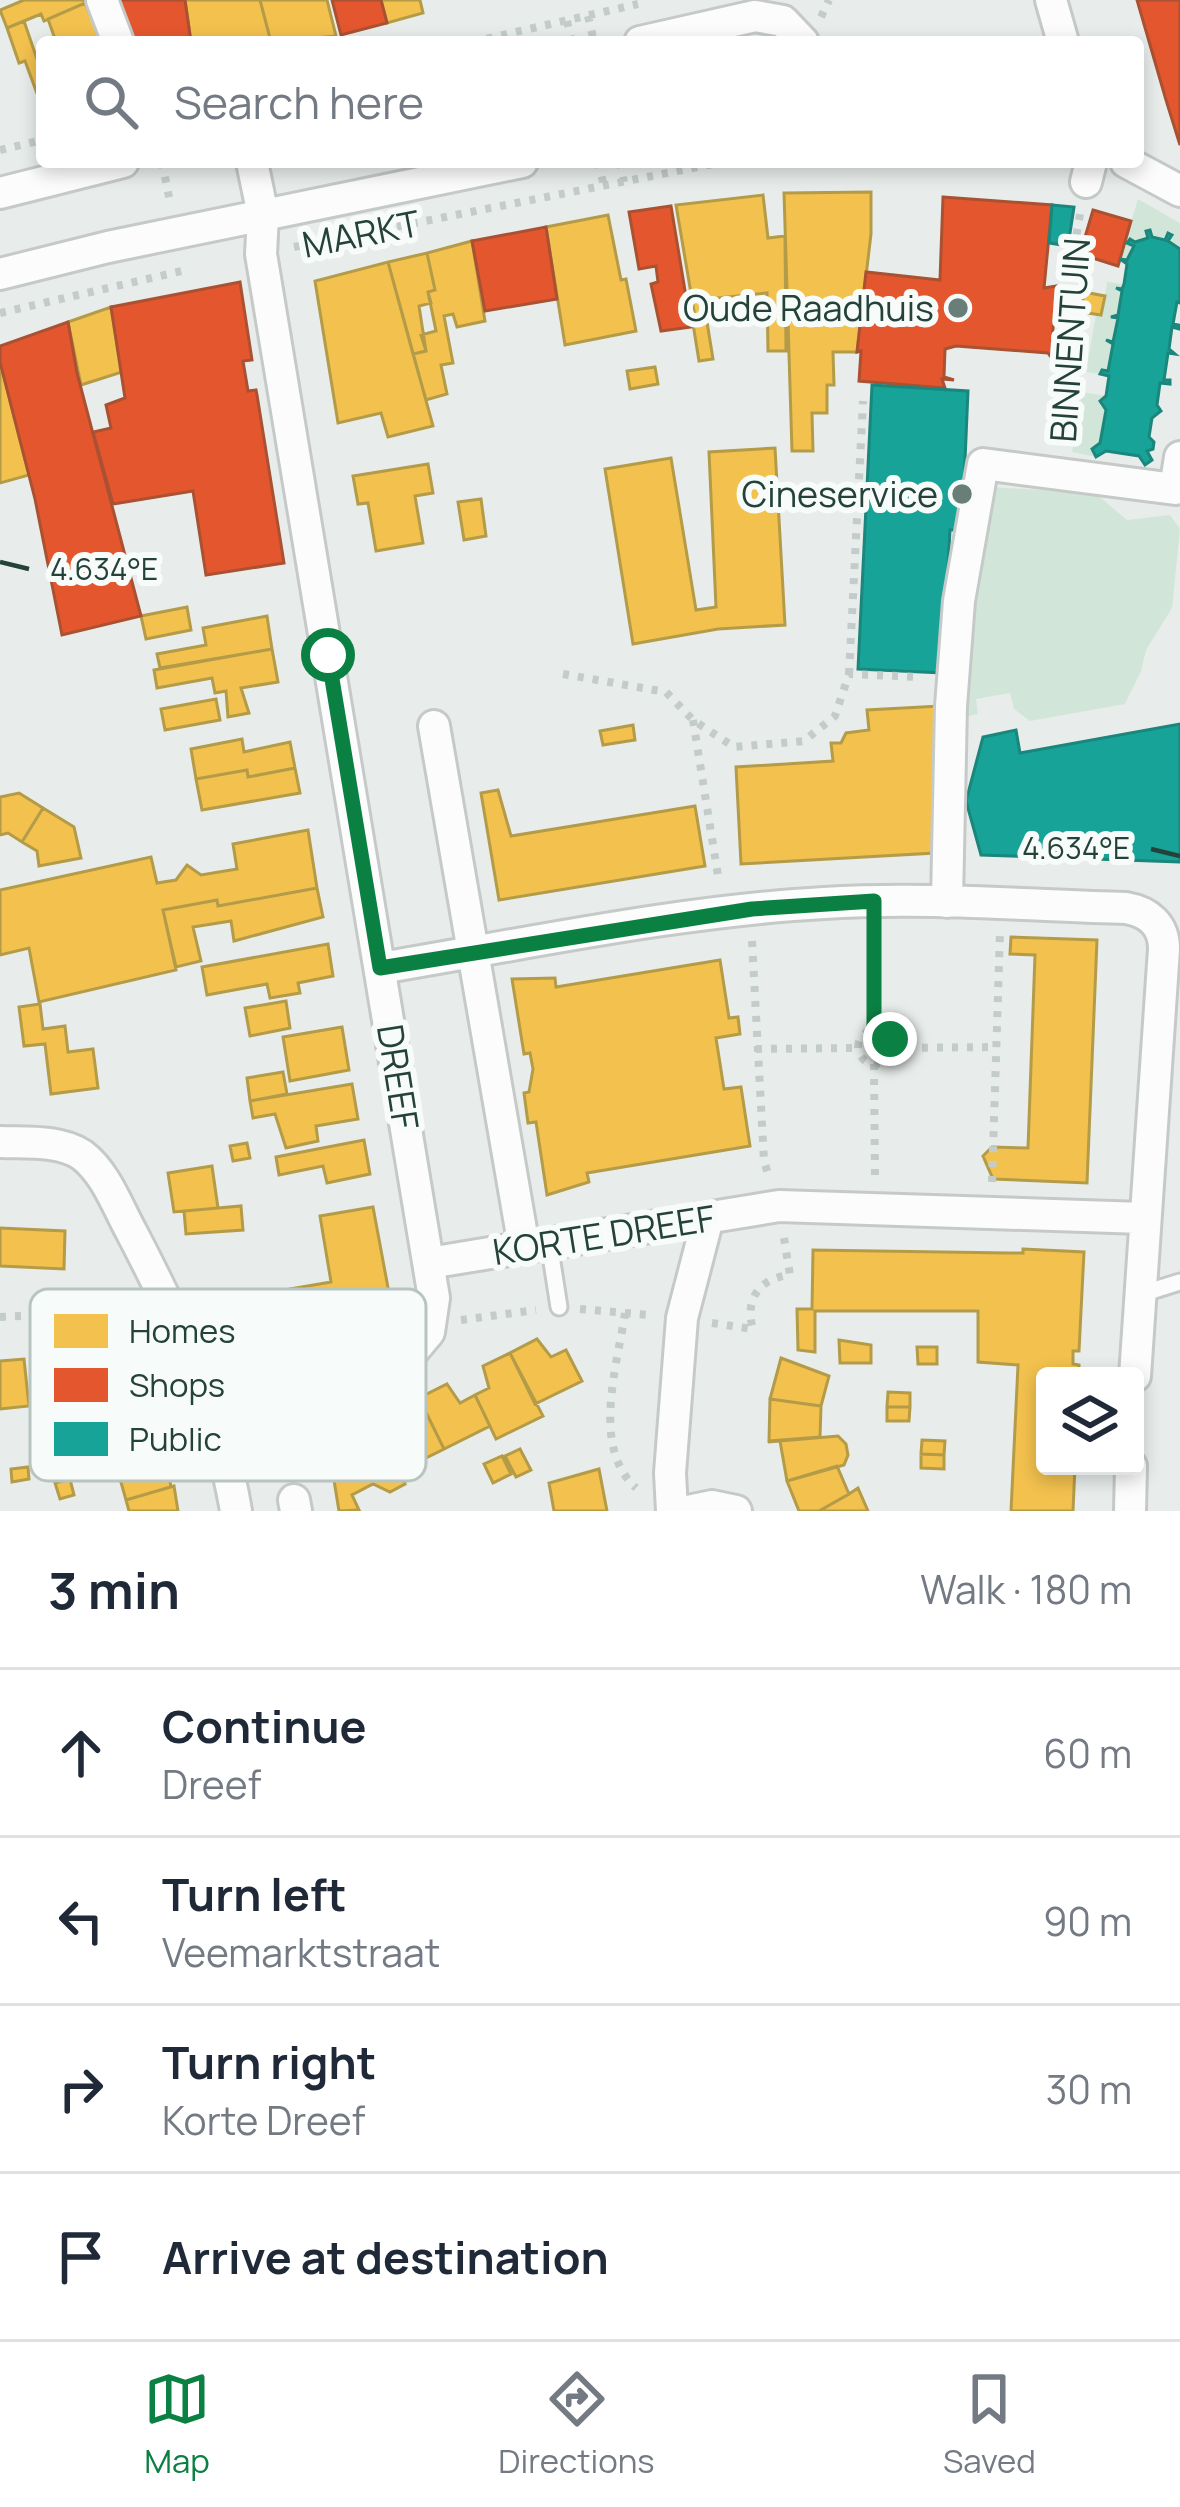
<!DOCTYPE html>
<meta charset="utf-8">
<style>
:root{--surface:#fff;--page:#f2f2f3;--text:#1f2937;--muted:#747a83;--line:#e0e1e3;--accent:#0b8043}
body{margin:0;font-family:Manrope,sans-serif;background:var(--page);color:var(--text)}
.controls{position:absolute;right:36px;bottom:36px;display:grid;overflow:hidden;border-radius:12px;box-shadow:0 6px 18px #0003}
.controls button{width:108px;height:108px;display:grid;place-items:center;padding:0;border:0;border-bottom:3px solid var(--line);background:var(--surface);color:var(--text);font:60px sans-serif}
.stop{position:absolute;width:36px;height:36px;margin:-27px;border:9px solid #0b8043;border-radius:50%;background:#fff}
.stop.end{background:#0b8043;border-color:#fff;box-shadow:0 3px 12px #0008}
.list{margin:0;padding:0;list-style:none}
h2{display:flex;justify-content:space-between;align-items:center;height:156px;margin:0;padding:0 48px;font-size:51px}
h2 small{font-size:39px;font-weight:400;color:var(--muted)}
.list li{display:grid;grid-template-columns:78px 1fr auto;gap:36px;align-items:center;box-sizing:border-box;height:168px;padding:0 48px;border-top:3px solid var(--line)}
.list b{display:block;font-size:45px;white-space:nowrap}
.list p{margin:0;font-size:39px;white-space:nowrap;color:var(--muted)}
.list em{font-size:39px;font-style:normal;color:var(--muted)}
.icon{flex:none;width:66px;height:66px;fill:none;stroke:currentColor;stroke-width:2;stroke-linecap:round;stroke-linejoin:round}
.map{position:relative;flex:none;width:1180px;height:1511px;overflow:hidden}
.search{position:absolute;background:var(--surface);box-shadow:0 6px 18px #0003;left:36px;right:36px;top:36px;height:132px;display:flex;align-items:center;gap:30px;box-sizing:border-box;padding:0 42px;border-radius:12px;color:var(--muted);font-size:45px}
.sheet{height:828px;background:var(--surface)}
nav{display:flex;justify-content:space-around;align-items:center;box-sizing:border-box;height:168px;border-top:3px solid var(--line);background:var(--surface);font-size:33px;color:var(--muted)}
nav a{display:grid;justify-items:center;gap:6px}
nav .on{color:var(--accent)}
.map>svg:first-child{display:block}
.green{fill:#d1e6d8}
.homes{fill:#f2c14e;stroke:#b49b48;stroke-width:3}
.shops{fill:#e4572e;stroke:#aa5132;stroke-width:3}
.public{fill:#17a398;stroke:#1b867c;stroke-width:3}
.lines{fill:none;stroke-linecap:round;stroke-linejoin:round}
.lane-casing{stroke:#c5cac8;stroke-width:21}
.street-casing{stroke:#c5cac8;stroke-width:36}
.path{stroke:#c3ccca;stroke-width:8;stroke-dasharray:6 9;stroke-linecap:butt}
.lane{stroke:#fcfcfc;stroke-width:15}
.street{stroke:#fcfcfc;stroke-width:30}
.route{stroke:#0b8043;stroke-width:15}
.ticks{fill:none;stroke:#24423a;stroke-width:4.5}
.poi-dot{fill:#697e78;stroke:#f7fbf9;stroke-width:4.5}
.labels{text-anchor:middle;stroke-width:12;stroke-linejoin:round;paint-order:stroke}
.street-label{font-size:36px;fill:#24423a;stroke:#f7fbf9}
.poi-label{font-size:36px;fill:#24423a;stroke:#f7fbf9;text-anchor:end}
.key{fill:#f7fbf9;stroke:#b8c4c0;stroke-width:3}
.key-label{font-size:33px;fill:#24423a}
.ticks-label{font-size:30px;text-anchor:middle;fill:#24423a;stroke:#f7fbf9;stroke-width:12;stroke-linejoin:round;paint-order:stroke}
</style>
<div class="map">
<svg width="1180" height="1511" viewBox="0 0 1180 1511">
<rect width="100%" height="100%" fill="#e8edeb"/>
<!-- green -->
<path class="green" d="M1138 199 1180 223V249L1168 241 1171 234 1165 240 1152 237 1149 230 1148 238 1135 242 1129 240 1134 246 1127 260 1120 259Z
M1107 282 1124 284 1122 289H1116L1122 291 1118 315H1111L1118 318 1113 342 1106 341 1113 344 1108 371 1102 370 1100 374 1086 372 1096 314 1102 315Z
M1082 392 1106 396 1100 401 1106 410 1100 443 1092 450 1096 457 1072 452Z
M989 487 1095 493 1127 520 1170 515 1180 529 1172 608 1146 650 1141 671 1125 704 1030 721 1014 709 1010 693 976 699 978 714 960 718 967 603Z"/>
<!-- homes -->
<path class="homes" d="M24 0H84L85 3 44 21 41 14 7 28 0 10Z
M185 0H260L271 42H191Z
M260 0H327L336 36 271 42Z
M381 0H420L423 13 387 23Z
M85 3 102 42H56L48 19Z
M24 21 37 59 42 57V107L25 61 19 63 7 28Z
M871 192V234L857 352H833L834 385H827V413H812L813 451H792L784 193Z
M763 195 768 238 785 236 786 351H768L767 293 717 298 719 313 695 317 676 205Z
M608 215 621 280 626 279 636 331 565 345 546 227Z
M472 241 485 321 457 327 453 314 444 316 453 363 441 365 447 394 426 400 413 354 426 351 421 335 436 331 428 292 435 290 427 253Z
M427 253 435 290 428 292 431 303 419 306 426 351 413 354 388 262Z
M388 262 433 426 388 437 381 413 338 423 315 281Z
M1084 292 1105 296 1101 315 1081 312Z
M111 307 122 372 81 385 68 322Z
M707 322 713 359 699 361 693 324Z
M0 362 29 475 0 483Z
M655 367 658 384 630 389 627 371Z
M775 448 785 625 718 629 633 644 605 469 671 458 696 610 716 607 709 452Z
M428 464 433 493 415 496 423 543 376 551 368 503 358 504 353 476Z
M481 499 486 536 464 540 458 502Z
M187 607 191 630 146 639 141 616Z
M267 616 272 649 160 668 157 654 206 645 203 628Z
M272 649 278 682 241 688 249 713 228 717 226 691 215 693 212 678 157 688 154 670Z
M216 699 220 720 165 730 161 709Z
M939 706 935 853 741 864 736 767 833 761 831 743H841L846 733 869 730 867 710Z
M633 725 635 740 603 745 600 731Z
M242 739 244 752 290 742 295 768 248 777 247 770 196 779 191 749Z
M295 768 300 793 202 810 196 779 247 770 248 777Z
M498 790 511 836 695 806 705 866 499 900 481 793Z
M19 793 43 808 22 842 8 833 0 835V797Z
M43 808 74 827 81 858 39 866 37 851 22 842Z
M308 830 317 888 218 906 217 900 163 910 176 970 39 1002 29 948 0 955V890L151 857 157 883 176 880 187 865 201 875 237 869 233 844Z
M317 888 323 917 234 941 231 921 193 927 201 961 176 967 163 910 217 900 218 906Z
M1011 937 1097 940 1087 1183 993 1179 983 1156 992 1147 1028 1148 1035 955 1010 954Z
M328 944 333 976 298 983 300 993 270 998 267 984 207 995 202 967Z
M720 960 729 1018 738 1017 740 1034 716 1038 724 1089 741 1087 750 1146 587 1173 589 1182 547 1195 536 1122 528 1123 524 1093 529 1092 533 1069 530 1053 524 1054 512 979 555 978 556 987Z
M286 1001 290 1028 250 1036 245 1008Z
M40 1004 43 1029 65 1026 68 1052 93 1049 98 1088 51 1094 45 1044 24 1046 19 1007Z
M342 1027 349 1070 290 1081 283 1037Z
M283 1072 287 1094 250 1101 247 1078Z
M352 1084 358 1119 316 1126 318 1141 286 1148 275 1114 253 1118 250 1101Z
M364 1140 370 1174 327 1183 323 1166 279 1175 276 1157Z
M247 1143 250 1158 233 1161 230 1146Z
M212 1166 218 1208 174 1212 168 1173Z
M241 1206 243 1230 186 1234 184 1211Z
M373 1207 389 1293 357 1307 354 1302 342 1308 349 1323 292 1351 273 1310 292 1300 290 1289 331 1282 320 1216Z
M0 1228 65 1231 64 1269 0 1266Z
M1023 1249 1084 1252 1079 1351H1073V1364L1079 1365V1376H1045V1466H1075L1073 1511H1011L1018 1365 978 1362V1311H815V1352L798 1350 797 1309H812L813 1250 1009 1253H1023Z
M537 1339 551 1357 566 1350 582 1381 535 1404 510 1353Z
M839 1340 871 1345V1363H840Z
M917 1347H937V1364H918Z
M510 1353 543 1416 496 1439 475 1395 489 1388 483 1366Z
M781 1358 829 1376 821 1406 770 1399Z
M24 1359 29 1406 0 1409V1361Z
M447 1384 460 1403 475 1395 490 1426 444 1449 419 1398Z
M888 1392 910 1393V1407H887Z
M419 1398 444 1449 414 1464 419 1474 404 1482 384 1441 398 1434 392 1411Z
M770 1399 821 1406 820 1437 769 1441Z
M887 1407H910L909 1421H887Z
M356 1429 369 1448 384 1441 405 1484 390 1492 373 1484 352 1495 359 1510 339 1511 332 1468 338 1465 331 1441Z
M838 1436 846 1444 848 1455 844 1465 787 1481 780 1441 768 1442Z
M922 1440 945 1441 944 1455 921 1454Z
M520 1449 531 1470 516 1477 505 1456Z
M161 1452H165L171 1487 126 1500 116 1465Z
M921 1454 944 1455V1469L921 1468Z
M502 1456 511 1474 493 1483 484 1464Z
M65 1462 70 1479 55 1483 51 1466Z
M837 1466 849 1494 819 1511H799L787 1481Z
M28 1467 29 1479 12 1482 11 1469Z
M599 1469 607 1511H554L549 1483Z
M70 1479 74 1495 60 1499 55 1483Z
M174 1486 178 1511H129L126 1500Z
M858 1488 868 1511H819L849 1494Z"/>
<!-- shops -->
<path class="shops" d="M119 0H185L191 42H135Z
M332 0H381L387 23 341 35Z
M1137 0H1180V145L1166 100Z
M943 197 1052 205 1044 288 1056 286 1051 357 1048 353 956 346 945 349 944 377 954 380 942 379 945 388 859 381 861 351 857 352 866 272 940 280Z
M671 206 691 327 661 331 651 284 658 282 656 266 639 269 629 212Z
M1093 210 1131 221 1118 266 1080 254Z
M546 227 557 299 485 311 472 241Z
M240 282 252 360 243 361 248 391 256 390 257 395 284 563 206 575 193 491 113 504 93 432 111 428 106 405 125 398 111 307Z
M68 322 77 373 141 616 62 635 35 499 0 362V346Z"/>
<!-- public -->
<path class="public" d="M1052 205 1074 207 1068 246 1049 243Z
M1150 230 1152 237 1165 240 1168 233 1172 235 1168 241 1180 249V303L1177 302 1173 324 1179 325V329L1172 327 1169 349 1175 354 1168 353 1164 380H1170V384L1160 383 1157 405 1161 411 1152 418 1149 437 1154 442 1153 449 1147 451 1152 460 1145 465 1139 456 1106 451 1096 457 1092 449 1100 443 1106 410 1100 401 1106 396 1109 376 1100 374 1102 370 1108 371 1113 344 1106 340 1113 342 1118 318 1111 317 1118 315 1122 291 1116 288 1122 289 1124 284 1127 264 1120 259 1127 260 1134 246 1127 243 1130 239 1135 242 1148 238 1146 231Z
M872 385 968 391 962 530H950L942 673 858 669Z
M1180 724V862L981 855 966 801 983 737 1016 730 1020 753Z"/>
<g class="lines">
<!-- lane casing -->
<g class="lane-casing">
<path id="lane" d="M549 1243 559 1307
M1138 1295 1180 1282"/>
</g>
<!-- street casing -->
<g class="street-casing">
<path id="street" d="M102 0 118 42
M1051 0 1063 42
M640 42 755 16 783 21 803 42
M1126 162 1180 191
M1086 182 1091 162
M0 193 123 162
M0 274 108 247 522 162
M434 726 524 1247
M947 902 951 706 959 601 983 464 1175 489 1180 457
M380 968C525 944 678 911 824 903 924 897 1025 905 1126 908 1149 912 1164 925 1164 949L1135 1376
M0 1142C26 1143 60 1140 82 1155 106 1173 118 1208 132 1233 179 1323 219 1410 236 1511
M429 1263 779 1206 1143 1218
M222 1440 300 1410 408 1357 429 1332 434 1298 261 254 263 215 252 162
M294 1500 296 1511
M672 1511 670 1473 682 1318 708 1218
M688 1511 712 1506 736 1511
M1130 1511 1131 1466"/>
</g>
<!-- path -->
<path class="path" d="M588 16 594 42
M821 17 829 0
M567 21 572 42
M472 42 638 4
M0 150 42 140
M162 162 170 202
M598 162 604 186
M620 162 624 182
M294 247 723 162
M0 313 186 270
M1065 443 1075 379 1068 284 1080 214
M563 674 666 692 693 720 734 747 804 741 835 716 849 674 920 677
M849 674 863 401
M693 720 719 882
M874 932V1030
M752 941 764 1161 769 1177
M858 1047a17 17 0 1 1 34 0a17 17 0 1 1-34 0Z
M892 1048 997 1047
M756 1049 858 1048
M874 1064 875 1177
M992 1182 1000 933
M580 1309 649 1315
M625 1313C617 1367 591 1447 636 1488
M0 1317 136 1311
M461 1320 536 1310
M712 1323 753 1329C744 1299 760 1278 790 1275L784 1238
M304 1440 308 1473"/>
<!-- lane -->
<use href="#lane" class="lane"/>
<!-- street -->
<use href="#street" class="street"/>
</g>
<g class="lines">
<!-- route -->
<path class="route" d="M328 655 380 968 752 909 874 901V1030L890 1039"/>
</g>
<!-- ticks -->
<path class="ticks" d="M0 562 29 569M1151 849 1180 856"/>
<!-- markers -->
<g class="poi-dot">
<circle cx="958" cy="308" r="12"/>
<circle cx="962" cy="494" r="12"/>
</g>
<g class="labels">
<!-- street labels -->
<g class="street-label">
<text transform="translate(361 234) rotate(-11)" y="13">MARKT</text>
<text transform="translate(1070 340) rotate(-86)" y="13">BINNENTUIN</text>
<text transform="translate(398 1077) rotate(81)" y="13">DREEF</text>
<text transform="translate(604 1235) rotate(-9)" y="13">KORTE DREEF</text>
</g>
<!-- poi labels -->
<g class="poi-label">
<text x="934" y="321">Oude Raadhuis</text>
<text x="938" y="507">Cineservice</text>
</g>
</g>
<!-- legend -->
<rect x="30" y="1289" width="396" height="192" rx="18" class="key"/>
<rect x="54" y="1314" width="54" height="34" fill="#f2c14e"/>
<rect x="54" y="1368" width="54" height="34" fill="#e4572e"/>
<rect x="54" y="1422" width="54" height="34" fill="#17a398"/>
<g class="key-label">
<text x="129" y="1343">Homes</text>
<text x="129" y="1397">Shops</text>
<text x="129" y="1451">Public</text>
</g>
<g class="ticks-label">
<text x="104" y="580">4.634°E</text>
<text x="1076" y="859">4.634°E</text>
</g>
</svg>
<div class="controls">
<button><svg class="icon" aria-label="layers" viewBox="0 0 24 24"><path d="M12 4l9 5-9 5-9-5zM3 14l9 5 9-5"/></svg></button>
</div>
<div class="stop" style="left:328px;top:655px"></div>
<div class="stop end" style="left:890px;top:1039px"></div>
<div class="search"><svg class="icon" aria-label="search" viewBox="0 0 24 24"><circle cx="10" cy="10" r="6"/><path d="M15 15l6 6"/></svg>Search here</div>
</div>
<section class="sheet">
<h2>3 min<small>Walk · 180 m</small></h2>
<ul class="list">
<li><svg class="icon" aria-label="ahead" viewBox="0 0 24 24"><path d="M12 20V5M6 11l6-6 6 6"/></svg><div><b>Continue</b><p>Dreef</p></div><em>60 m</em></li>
<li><svg class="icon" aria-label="left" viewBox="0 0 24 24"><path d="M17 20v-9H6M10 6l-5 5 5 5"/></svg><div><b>Turn left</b><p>Veemarktstraat</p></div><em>90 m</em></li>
<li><svg class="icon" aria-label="right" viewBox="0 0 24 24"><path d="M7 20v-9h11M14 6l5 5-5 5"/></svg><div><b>Turn right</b><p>Korte Dreef</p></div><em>30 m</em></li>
<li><svg class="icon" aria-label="arrive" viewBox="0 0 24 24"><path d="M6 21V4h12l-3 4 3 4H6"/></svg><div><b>Arrive at destination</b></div></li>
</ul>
</section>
<nav>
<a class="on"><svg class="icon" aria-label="map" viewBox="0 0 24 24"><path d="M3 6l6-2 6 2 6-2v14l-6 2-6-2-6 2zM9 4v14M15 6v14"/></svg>Map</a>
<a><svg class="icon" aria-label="directions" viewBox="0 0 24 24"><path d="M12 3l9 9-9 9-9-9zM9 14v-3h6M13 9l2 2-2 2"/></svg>Directions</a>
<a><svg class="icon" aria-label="saved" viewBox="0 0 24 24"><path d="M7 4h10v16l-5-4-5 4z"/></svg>Saved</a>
</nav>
